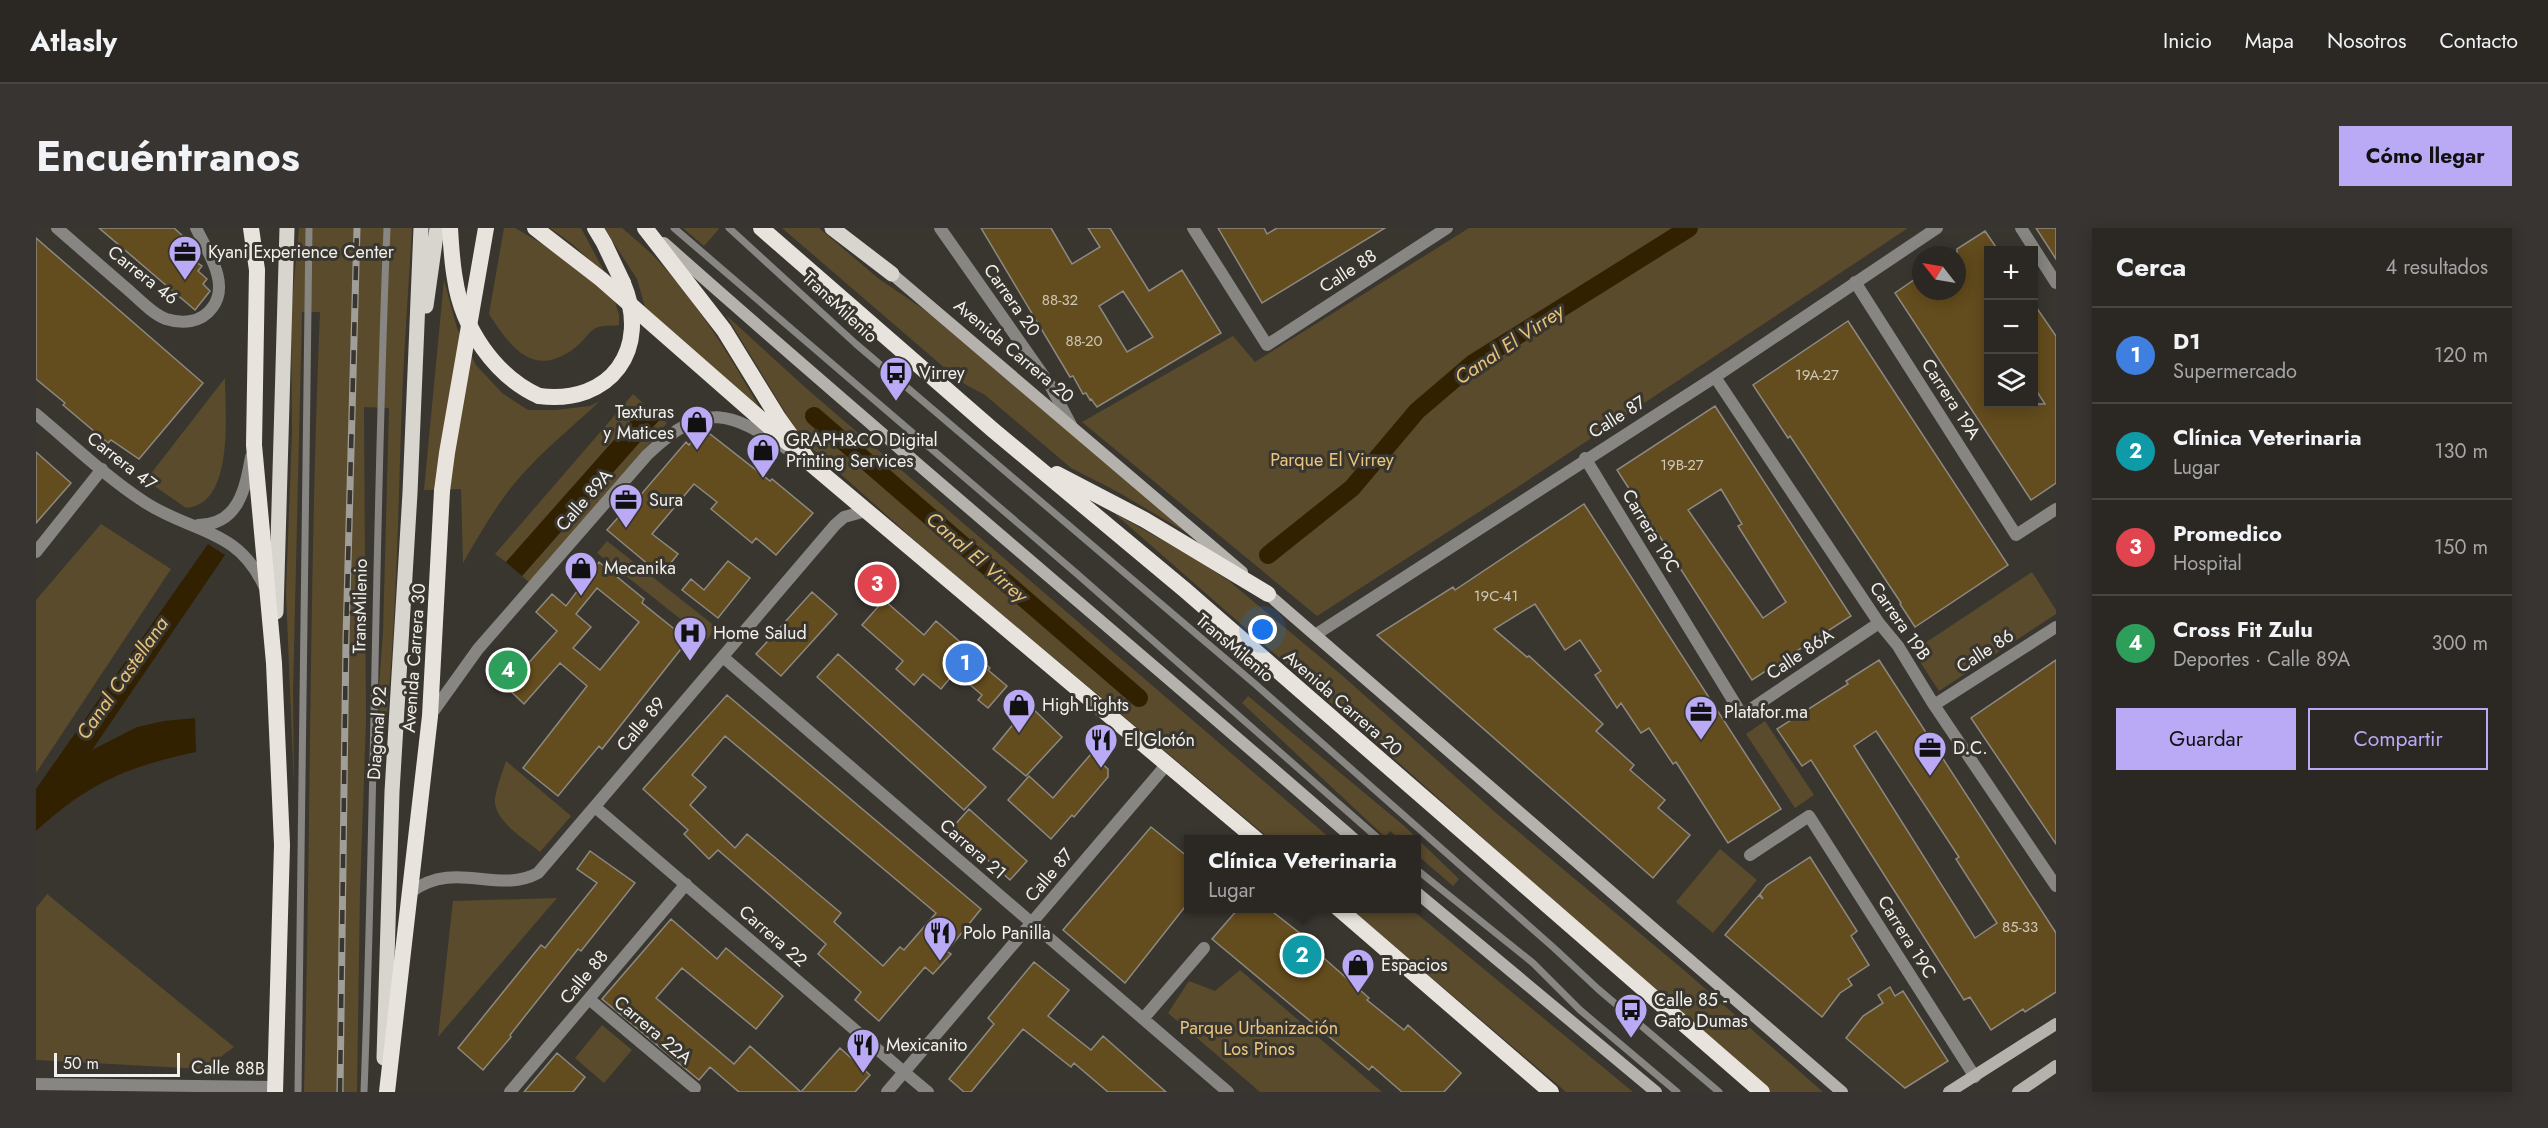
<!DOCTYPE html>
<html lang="es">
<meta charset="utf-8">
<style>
:root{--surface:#2b2824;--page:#373431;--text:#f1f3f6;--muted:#a6a6a6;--line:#474441;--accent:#baaaf6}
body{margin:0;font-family:Jost,sans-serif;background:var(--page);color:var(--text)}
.controls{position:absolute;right:18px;top:18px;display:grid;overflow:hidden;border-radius:0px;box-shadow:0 3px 15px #0003}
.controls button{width:54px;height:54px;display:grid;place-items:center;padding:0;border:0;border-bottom:2px solid var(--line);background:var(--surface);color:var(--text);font:30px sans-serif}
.compass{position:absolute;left:1876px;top:18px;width:54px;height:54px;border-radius:50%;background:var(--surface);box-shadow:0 3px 15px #0003;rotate:301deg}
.scale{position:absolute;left:18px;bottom:15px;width:126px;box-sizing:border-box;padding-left:6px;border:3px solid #f2f0ec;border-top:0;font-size:16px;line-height:21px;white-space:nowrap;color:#f2f0ec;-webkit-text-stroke:4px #393630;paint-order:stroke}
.you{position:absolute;left:1227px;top:402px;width:21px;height:21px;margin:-15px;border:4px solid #fff;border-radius:50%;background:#1a73e8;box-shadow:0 0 0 9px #1a73e833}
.badge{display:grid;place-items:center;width:39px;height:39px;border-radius:50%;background:var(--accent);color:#fff;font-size:20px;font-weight:700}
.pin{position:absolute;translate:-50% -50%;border:3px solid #fff;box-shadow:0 2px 6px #0006}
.popup{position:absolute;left:1148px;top:607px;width:237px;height:78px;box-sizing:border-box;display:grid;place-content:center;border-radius:0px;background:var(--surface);filter:drop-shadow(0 2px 4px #0005);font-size:20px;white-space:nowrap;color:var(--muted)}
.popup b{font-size:22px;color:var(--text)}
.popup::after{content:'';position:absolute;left:50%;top:100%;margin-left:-12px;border:12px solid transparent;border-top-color:var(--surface)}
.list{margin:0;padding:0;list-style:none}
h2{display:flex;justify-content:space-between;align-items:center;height:78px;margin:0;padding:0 24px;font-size:26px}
h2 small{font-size:20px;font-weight:400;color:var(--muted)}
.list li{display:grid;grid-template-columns:39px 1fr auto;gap:18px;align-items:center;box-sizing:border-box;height:96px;padding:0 24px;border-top:2px solid var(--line)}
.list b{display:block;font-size:22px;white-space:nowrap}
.list p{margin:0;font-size:20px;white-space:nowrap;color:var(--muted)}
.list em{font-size:20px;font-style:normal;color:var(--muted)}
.actions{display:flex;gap:12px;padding:18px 24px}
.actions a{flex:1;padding:14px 0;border:2px solid var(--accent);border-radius:0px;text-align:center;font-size:21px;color:var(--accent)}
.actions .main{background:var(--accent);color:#111}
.icon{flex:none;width:33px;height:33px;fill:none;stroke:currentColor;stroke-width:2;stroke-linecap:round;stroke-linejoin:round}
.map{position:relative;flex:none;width:2020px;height:864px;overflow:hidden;border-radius:0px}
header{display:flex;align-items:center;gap:36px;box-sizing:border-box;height:84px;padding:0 30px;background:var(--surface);border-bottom:2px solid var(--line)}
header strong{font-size:28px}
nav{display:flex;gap:33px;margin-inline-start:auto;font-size:21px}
.intro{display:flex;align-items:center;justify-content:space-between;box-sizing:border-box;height:144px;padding:0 36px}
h1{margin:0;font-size:42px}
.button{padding:15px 27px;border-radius:0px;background:var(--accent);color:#111;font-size:21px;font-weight:700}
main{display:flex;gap:36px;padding:0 36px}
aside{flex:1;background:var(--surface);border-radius:0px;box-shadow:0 3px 15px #0003}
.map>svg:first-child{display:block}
.green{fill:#5a4b2c}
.water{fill:#312100}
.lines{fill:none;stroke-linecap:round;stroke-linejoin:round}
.canal{stroke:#312100;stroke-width:18}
.building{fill:#634c1d;stroke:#8d8982;stroke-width:1.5;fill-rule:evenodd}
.service{stroke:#878682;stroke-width:7}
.minor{stroke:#878682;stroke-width:12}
.tertiary{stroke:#878682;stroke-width:12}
.secondary{stroke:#b5b2ad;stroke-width:12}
.primary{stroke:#d8d5ce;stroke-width:15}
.trunk{stroke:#e8e4dd;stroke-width:16}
.rail-casing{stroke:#a09e99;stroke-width:7}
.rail{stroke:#393630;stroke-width:4.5;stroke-dasharray:14;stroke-linecap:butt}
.trunk-bridge{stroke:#e8e4dd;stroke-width:16}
.labels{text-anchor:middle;stroke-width:6;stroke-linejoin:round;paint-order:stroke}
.number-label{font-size:15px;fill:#cec7b8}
.poi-label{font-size:18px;fill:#f2f0ec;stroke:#393630;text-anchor:start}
.street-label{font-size:18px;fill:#f2f0ec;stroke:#393630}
.park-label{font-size:18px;fill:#ecc67d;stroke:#393630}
.water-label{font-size:20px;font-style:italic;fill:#e7c279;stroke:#393630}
</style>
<header>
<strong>Atlasly</strong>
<nav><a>Inicio</a><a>Mapa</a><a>Nosotros</a><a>Contacto</a></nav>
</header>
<div class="intro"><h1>Encuéntranos</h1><a class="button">Cómo llegar</a></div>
<main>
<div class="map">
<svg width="2020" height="864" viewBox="0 0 2020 864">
<rect width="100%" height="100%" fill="#393630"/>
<!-- green -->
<path class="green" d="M263 0H376C372 67 367 133 365 200 362 296 360 390 351 486L341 484 347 405 353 180 328 179 330 493 324 663 321 864H268C275 604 273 344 284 84H266L257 463 258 559 250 365 256 204 255 85Z
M468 0H479L510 18 578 70 583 87V97C576 98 566 97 560 100 553 103 547 114 540 119 498 152 475 120 453 86Z
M514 0H545L570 47 535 15Z
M568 0H586C600 12 615 24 627 38 667 83 697 133 727 186L609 79 601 51Z
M647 0H682L683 1 668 18Z
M746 0H783L843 51 899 89 1163 312 1082 264 1035 240 949 167 925 154Z
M1433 0H1872L1474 264 1281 388 1046 194 1197 108 1219 134Z
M408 52 421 100 440 137 466 165 492 182H519L554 178 564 173C542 194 517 214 496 236 467 265 447 300 427 335L425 261 388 262Z
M690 87 771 161 1295 611H1234L894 326 770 215 760 202Z
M189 150C189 184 199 277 150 280L110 252Z
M597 166 609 177 470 334 459 326Z
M625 190 631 195 494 355 486 348Z
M1078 285 1158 330 1193 353 1308 449 1460 585 1649 743 1787 864H1735L1701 838 1343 517Z
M65 296 135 341 0 545V372Z
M571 313 680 399 671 412 561 325Z
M1996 344 2020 382V386L1903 463 1877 423Z
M1212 468 1367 597 1423 651 1417 658 1380 626V612L1364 611 1354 603 1349 609 1206 475Z
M1729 493 1778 567 1759 580 1710 506Z
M470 533 535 588 504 624C490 612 456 592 459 570 461 558 466 545 470 533Z
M1684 621 1721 652 1677 705 1640 674Z
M11 666 198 819 168 841 0 832V680Z
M521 670 402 809 417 673Z
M1315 681H1375L1597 864H1530Z
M1204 742 1346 864H1224L1132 785 1153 753 1179 763Z
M566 797 596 822 568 855 539 830Z"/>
<!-- water -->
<path class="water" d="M609 177 625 190 486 348 470 334Z
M172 316 189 327 56 522 101 499 128 493 159 490 160 524C91 539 54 554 0 603V561Z"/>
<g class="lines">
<!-- canal -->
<path class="canal" d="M778 188 1103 470
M1232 327 1316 260 1381 183 1436 136 1653 0"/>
</g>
<!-- building -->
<path class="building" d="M63 0H138L149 10 146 14 164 28 160 34 166 38 162 43 171 51 167 56 174 63 159 82Z
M945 0H1015L1036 36 1064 19 1052 0H1074L1113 63 1146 42 1185 105 1061 179 1055 171 1054 172 1050 165 1047 166 1037 148 1034 149ZM1087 63 1117 109 1091 124 1063 78Z
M1182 0H1228L1231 6 1241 0H1349L1226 75Z
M2000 0H2020V31Z
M1949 3 1962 22H1953V176H2009L1998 159V76L2020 108V255L1995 272 1859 65 1885 47V63H1921V21Z
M0 10 167 155 103 231 75 212 72 215 27 177 29 175 0 151Z
M1812 93 1972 337 1879 399 1864 376 1865 375 1754 208 1752 210 1717 157Z
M1679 178 1815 388 1716 452 1581 242ZM1685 261 1706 296 1702 298 1750 374 1727 390 1652 282Z
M661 206H674L734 253 736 251 777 285 740 327 720 310 716 315 675 281 681 274 658 256 616 306 642 326 625 347 571 302 588 283 590 284 650 214 653 217Z
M0 224 35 255 0 295Z
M1548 276 1745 581 1692 615 1640 534 1637 536 1613 500 1605 505 1585 475 1581 480 1559 447 1565 443 1544 412 1529 422 1499 376 1458 401 1491 429 1493 428 1567 496 1560 503 1598 537 1594 542 1629 572 1622 580 1654 607 1617 650 1341 407 1417 359 1419 362Z
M692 333 714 350 682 390 646 362 655 351 668 362Z
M563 334 608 371 606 375 652 412 566 521 563 518 522 568 487 540 551 458 524 435 488 476 457 446 474 426 489 439 521 403 500 384 516 366 530 378ZM561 360 603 394 564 442 537 420 555 399 540 386Z
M838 339 859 357 845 372 824 354Z
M776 364 801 386 745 448 720 426Z
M848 372 888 407 900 393 954 440 952 442 971 458 952 480 942 472 946 467 919 444 905 461 887 446 878 457 860 441 867 433 826 397Z
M802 426 950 559 928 582 781 449Z
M1843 432 2020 705V764L1989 784 1987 781 1955 802 1934 769 1928 772 1775 532 1766 538 1741 501 1812 456 1810 453ZM1840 503 1923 629 1920 631 1961 695 1939 710 1818 518Z
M2020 432V616L1935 490Z
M691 467 945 681 911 723 915 726 897 746 889 739 843 793 819 772 825 764 782 726 790 716 682 622 673 631 648 606 652 602 607 561ZM689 508 900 685 868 722 864 719 847 738 798 694 805 685 711 606 699 620 654 577 670 559 656 547Z
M993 477 1026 509 990 548 957 521Z
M1055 526 1072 541V549L1038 589 1036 587 1015 611 972 572 993 548 1017 570Z
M933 581 991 633 974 652 916 600Z
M1115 599 1152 629V675L1089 755 1027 702Z
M554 623 599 655 545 723 542 721 474 807 475 809 447 842 422 820 505 717 509 720 561 655 541 641Z
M1774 629 1821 703 1815 708 1833 737 1812 751 1816 757 1804 765 1786 789 1689 707 1723 667 1727 671 1724 666 1731 657Z
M1202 681H1233L1284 721 1281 724 1333 770 1331 772 1368 802 1372 797 1425 845 1408 864H1366L1336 838 1333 842 1176 711Z
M635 691 681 731 690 720 747 768 720 801 646 740 620 770 698 836 714 818 765 864 804 820 834 847 819 864H703L674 839 663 852 566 771Z
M998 734 1033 762 1012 788 1055 822 1067 808 1130 864H1072L1038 835 1035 839 987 801 935 864H928L913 851 958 796 952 790Z
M1854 759 1859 768 1867 763 1912 833 1869 860 1810 810 1827 788 1847 775 1842 767Z
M521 825 549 849 537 864H488Z"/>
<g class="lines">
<!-- service -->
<path class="service" d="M638 0 1040 345 1344 612
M693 0 820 116 1219 456 1518 720 1562 761 1683 864
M1380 641 1497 735 1544 782 1641 864
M262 864 273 0
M328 864C339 576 339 288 351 0"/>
<!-- minor -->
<path class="minor" d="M21 0C44 20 67 40 90 60 102 70 116 86 130 91 146 96 165 95 176 80 195 56 171 23 160 0
M904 0 1014 157 1035 197
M1157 0 1231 117 1411 0
M1985 0 2020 55
M1819 54 1980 307 2020 281
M1679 149 1843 395 1862 418 1898 477 2020 658
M1549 230 1706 487 1843 395
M0 324 66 241
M1279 407 1679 149 1901 0
M687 429 1192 864
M1898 477 2020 399
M394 488 442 421 611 227C677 163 701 191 769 232
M559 579 868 844
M1714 627 1773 588 1939 849
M375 664C419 631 462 667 502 645L799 297 808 289 830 283
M553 771 659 860
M1107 791 1168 720
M0 856 239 859
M474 864 650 656"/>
<!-- tertiary -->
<path class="tertiary" d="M0 186C35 215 69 248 107 273 154 305 201 299 228 358
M162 297C202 297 209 262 215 229
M868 844 892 864
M851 864 1131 536"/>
<!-- secondary -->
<path class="secondary" d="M628 15C855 217 1089 411 1319 612
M849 40 1206 344
M1226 361 1806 864
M1380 664 1620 864
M1913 864 2020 796
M1982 864 2020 838"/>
<!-- primary -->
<path class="primary" d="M796 0 856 46
M390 78 401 0
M240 384 251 0
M348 830 356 564 374 265 385 0"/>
<!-- trunk -->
<path class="trunk" d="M215 0 221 42 218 217 238 435 246 617 239 864
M414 0C415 17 416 35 419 51 426 100 459 148 503 168
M499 0 565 51 752 215
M559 0 568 15 587 55
M609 0 688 102 741 188 775 236 1221 612
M725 0 957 202 1149 362 1726 864
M1021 246 1109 292 1232 366
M1302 680 1515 864
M351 864 394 488 406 263"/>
<!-- rail casing -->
<g class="rail-casing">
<path id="rail" d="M304 864 310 410 321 0"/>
</g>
<!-- rail -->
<use href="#rail" class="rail"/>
<!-- trunk-bridge -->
<path class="trunk-bridge" d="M503 168C575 177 615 121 587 55
M406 263 411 225 450 0"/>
</g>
<!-- icons -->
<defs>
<g id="office-pin" transform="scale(1.725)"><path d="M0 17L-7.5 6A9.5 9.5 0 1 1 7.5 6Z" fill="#baaaf6" stroke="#393630"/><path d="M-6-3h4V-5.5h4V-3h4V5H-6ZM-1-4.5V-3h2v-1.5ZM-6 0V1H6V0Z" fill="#111"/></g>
<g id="bus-pin" transform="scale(1.725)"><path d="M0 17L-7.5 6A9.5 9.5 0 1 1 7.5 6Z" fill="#baaaf6" stroke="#393630"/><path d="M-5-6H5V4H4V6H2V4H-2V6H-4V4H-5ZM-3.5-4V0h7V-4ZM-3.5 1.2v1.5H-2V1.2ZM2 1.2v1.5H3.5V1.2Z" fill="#111"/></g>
<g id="shop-pin" transform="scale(1.725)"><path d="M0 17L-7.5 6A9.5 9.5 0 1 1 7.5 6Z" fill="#baaaf6" stroke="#393630"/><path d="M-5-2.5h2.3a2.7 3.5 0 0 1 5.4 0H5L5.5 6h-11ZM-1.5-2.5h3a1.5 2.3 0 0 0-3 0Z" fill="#111"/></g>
<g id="hospital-pin" transform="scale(1.725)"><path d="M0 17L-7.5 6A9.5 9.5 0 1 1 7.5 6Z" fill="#baaaf6" stroke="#393630"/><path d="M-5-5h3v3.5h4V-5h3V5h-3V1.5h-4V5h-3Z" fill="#111"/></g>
<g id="restaurant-pin" transform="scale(1.725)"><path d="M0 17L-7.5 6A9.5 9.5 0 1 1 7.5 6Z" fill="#baaaf6" stroke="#393630"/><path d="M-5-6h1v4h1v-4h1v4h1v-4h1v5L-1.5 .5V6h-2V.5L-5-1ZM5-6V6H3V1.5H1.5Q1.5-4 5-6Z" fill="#111"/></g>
</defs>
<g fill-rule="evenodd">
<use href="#office-pin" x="149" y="24"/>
<use href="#bus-pin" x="860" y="145"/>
<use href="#shop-pin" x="661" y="194"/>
<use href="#shop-pin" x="727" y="222"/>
<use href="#office-pin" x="590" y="272"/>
<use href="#shop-pin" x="545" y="340"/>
<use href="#hospital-pin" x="654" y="405"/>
<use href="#shop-pin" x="983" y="477"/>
<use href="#office-pin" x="1665" y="484"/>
<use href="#restaurant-pin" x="1065" y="512"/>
<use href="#office-pin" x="1894" y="520"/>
<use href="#restaurant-pin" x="904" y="705"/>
<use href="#shop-pin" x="1322" y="737"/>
<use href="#bus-pin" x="1595" y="782"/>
<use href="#restaurant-pin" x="827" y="817"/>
</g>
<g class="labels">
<!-- number labels -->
<g class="number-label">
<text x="1024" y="77">88-32</text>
<text x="1048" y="118">88-20</text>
<text x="1781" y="152">19A-27</text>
<text x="1646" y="242">19B-27</text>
<text x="1460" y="373">19C-41</text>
<text x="1984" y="704">85-33</text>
</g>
<!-- poi labels -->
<g class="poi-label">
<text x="172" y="30">Kyani Experience Center</text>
<text x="883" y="151">Virrey</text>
<text x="638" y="190" text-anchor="end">Texturas<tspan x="638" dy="21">y Matices</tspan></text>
<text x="750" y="218">GRAPH&amp;CO Digital<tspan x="750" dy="21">Printing Services</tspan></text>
<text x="613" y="278">Sura</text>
<text x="568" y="346">Mecanika</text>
<text x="677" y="411">Home Salud</text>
<text x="1006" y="483">High Lights</text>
<text x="1688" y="490">Platafor.ma</text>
<text x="1088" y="518">El Glotón</text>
<text x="1917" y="526">D.C.</text>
<text x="927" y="711">Polo Panilla</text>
<text x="1345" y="743">Espacios</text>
<text x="1618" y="778">Calle 85 -<tspan x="1618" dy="21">Gato Dumas</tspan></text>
<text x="850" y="823">Mexicanito</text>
</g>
<!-- street labels -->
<g class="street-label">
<text transform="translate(1312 43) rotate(-33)" y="6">Calle 88</text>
<text transform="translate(107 47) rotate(38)" y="6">Carrera 46</text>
<text transform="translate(976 72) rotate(55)" y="6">Carrera 20</text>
<text transform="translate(804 79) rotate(43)" y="6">TransMilenio</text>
<text transform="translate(978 123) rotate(40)" y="6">Avenida Carrera 20</text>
<text transform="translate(1915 171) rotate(57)" y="6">Carrera 19A</text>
<text transform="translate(1581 189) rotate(-32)" y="6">Calle 87</text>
<text transform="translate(86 233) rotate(38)" y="6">Carrera 47</text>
<text transform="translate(548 272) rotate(-49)" y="6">Calle 89A</text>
<text transform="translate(1615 303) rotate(59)" y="6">Carrera 19C</text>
<text transform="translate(324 378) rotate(-89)" y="6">TransMilenio</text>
<text transform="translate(1864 393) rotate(55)" y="6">Carrera 19B</text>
<text transform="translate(1199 420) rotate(40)" y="6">TransMilenio</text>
<text transform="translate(1949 423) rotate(-33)" y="6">Calle 86</text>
<text transform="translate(1764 426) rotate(-34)" y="6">Calle 86A</text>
<text transform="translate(378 430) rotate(-86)" y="6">Avenida Carrera 30</text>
<text transform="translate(1307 475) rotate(41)" y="6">Avenida Carrera 20</text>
<text transform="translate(605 496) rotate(-50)" y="6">Calle 89</text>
<text transform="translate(341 505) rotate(-86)" y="6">Diagonal 92</text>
<text transform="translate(937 621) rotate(41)" y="6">Carrera 21</text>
<text transform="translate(1013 647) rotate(-50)" y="6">Calle 87</text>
<text transform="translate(737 708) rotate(41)" y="6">Carrera 22</text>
<text transform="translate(1871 709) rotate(58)" y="6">Carrera 19C</text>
<text transform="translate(548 749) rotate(-50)" y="6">Calle 88</text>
<text transform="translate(617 802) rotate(40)" y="6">Carrera 22A</text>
<text transform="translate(192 840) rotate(1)" y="6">Calle 88B</text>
</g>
<!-- park labels -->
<g class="park-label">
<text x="1296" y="238">Parque El Virrey</text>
<text x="1223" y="806">Parque Urbanización<tspan x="1223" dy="21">Los Pinos</tspan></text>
</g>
<!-- water labels -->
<g class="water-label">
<text transform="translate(1473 116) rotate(-34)" y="7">Canal El Virrey</text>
<text transform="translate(941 329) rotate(41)" y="7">Canal El Virrey</text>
<text transform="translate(86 450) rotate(-55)" y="7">Canal Castellana</text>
</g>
</g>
</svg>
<div class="controls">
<button>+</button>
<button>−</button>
<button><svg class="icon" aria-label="layers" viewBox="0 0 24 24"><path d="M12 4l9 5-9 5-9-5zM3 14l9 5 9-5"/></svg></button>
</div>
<svg class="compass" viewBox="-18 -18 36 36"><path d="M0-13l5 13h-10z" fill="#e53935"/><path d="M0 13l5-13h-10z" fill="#a6a6a6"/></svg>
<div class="scale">50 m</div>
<div class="you"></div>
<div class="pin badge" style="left:929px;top:435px;background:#3f7fe0">1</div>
<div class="pin badge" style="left:1266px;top:727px;background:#0f9aa8">2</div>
<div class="popup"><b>Clínica Veterinaria</b>Lugar</div>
<div class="pin badge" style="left:841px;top:356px;background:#e0444e">3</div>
<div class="pin badge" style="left:472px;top:442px;background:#2e9e5b">4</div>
</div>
<aside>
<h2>Cerca<small>4 resultados</small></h2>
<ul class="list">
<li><span class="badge" style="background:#3f7fe0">1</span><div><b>D1</b><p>Supermercado</p></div><em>120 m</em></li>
<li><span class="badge" style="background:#0f9aa8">2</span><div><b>Clínica Veterinaria</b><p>Lugar</p></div><em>130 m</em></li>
<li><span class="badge" style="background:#e0444e">3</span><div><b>Promedico</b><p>Hospital</p></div><em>150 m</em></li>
<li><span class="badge" style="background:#2e9e5b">4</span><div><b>Cross Fit Zulu</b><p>Deportes · Calle 89A</p></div><em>300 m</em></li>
</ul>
<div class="actions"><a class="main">Guardar</a><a>Compartir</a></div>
</aside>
</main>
